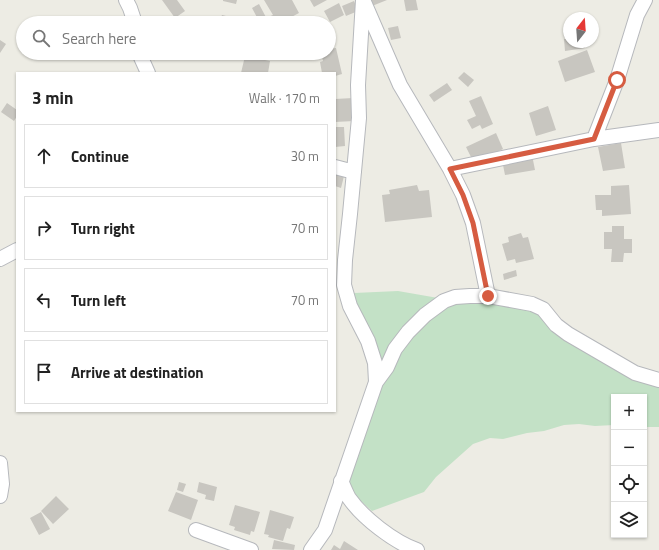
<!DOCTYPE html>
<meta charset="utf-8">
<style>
:root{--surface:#fff;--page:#f6f6f6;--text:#222;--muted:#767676;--line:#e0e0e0}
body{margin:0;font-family:"Titillium Web",sans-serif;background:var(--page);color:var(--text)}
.controls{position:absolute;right:12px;bottom:12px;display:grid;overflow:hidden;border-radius:0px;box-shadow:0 1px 3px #0004}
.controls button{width:36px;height:36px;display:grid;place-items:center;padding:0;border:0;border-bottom:1px solid var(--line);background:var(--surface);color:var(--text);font:20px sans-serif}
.compass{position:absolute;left:563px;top:12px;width:36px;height:36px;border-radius:50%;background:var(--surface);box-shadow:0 1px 3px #0004;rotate:17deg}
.stop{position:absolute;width:12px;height:12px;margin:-9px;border:3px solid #d65c41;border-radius:50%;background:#fff}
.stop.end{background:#d65c41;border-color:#fff;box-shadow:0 1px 4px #0008}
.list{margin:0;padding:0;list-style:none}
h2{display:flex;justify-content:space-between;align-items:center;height:52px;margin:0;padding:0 16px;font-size:17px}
h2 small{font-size:13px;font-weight:400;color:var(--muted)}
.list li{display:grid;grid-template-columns:26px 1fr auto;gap:12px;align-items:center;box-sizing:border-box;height:64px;margin:0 8px 8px;padding:0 8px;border:1px solid var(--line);border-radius:0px}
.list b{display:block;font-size:15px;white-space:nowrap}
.list em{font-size:13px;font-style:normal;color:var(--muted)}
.icon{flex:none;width:22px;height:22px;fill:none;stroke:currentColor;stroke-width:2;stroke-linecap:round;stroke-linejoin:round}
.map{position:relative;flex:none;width:659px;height:550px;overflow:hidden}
.search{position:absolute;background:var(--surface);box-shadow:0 1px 3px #0004;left:16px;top:16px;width:320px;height:44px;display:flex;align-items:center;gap:10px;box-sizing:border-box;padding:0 14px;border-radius:22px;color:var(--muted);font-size:15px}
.panel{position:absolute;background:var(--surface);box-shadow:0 1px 3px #0004;left:16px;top:72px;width:320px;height:340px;border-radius:0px}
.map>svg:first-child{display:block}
.green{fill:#c3e1c6}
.building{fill:#c8c6c0}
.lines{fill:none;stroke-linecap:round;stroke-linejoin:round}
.street-casing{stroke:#b6b8bc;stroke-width:16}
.street{stroke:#fff;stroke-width:14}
.route{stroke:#d65c41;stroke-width:5}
</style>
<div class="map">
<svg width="659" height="550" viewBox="0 0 659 550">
<rect width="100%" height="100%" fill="#edece4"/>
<!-- green -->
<path class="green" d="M398 291 461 302 503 303 539 311 592 346 659 376V427H644V397H614V425L595 426 579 424 564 425 544 431 527 433 503 439 490 438 473 444 436 477 424 492 372 511 351 492 346 483 382 374 358 310 354 293Z"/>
<!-- building -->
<path class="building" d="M162 0H177L185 11 175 18Z
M223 0H237L236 4 223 1Z
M264 0H292L299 13 280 23H272L268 17 273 15Z
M310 0H327L314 7Z
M370 0H387L372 6Z
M404 0H416L418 10 406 11Z
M354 1 358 11 346 16 342 6Z
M339 3 344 15 330 22 324 11Z
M259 4 269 23H260L252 8Z
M222 15 242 20 241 23H219Z
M398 26 401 38 391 40 388 28Z
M564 39H569V42H584L585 48 565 51Z
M0 40 6 44 0 53Z
M336 48 342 74 335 76V73H322L320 62 323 61 321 53H329V49Z
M587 50 595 72 565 82 558 61Z
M206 53H218L216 59 205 56Z
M245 56 270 61 268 73H241Z
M464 72 474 80 468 87 458 78Z
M447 83 452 90 434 102 429 95Z
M481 96 493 124 482 129 480 125 472 129 467 120 476 116 469 101Z
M353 98 354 121 335 122V99Z
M7 103 17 110V116L14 121 1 112Z
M548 106 556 130 536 136 529 113Z
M335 127H344L345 146 335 147Z
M496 133 503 149 483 159 481 155 472 159 466 147Z
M621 143 625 168 603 171 598 147Z
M532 155 535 170 505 175 502 160Z
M335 174 344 176 341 188 335 186Z
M417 185 419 191 429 190 432 217 385 222 382 195 390 194 389 190Z
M629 185 631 214 602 216V210H596L595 195H611V186Z
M612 226H624V239H632V253H624L623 262H611L612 249H604V232H612Z
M521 233 523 238 528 237 534 259 516 263 515 259 507 261 502 244 509 242 508 237Z
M516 270 517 276 504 280 503 274Z
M179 482 186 484 183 492 177 490Z
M199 482 217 487 214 501 205 499 206 495 197 492Z
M176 492 198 500 191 520 168 511Z
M56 496 69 509 53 524 41 511Z
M235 505 260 512 254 532 251 531 250 535 234 530 235 527 229 525Z
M270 510 294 517 290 529 287 528 283 541 268 537 269 535 264 534Z
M41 512 50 529 39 535 30 518Z
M274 540 295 545 294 550 272 549Z
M344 541 358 550H331L334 545 340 549Z"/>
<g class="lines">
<!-- street casing -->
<g class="street-casing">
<path id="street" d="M126 0 130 8 135 23
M364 2 400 85 450 169 463 195 473 223 488 296
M139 53 148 73
M594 139 617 80 637 15 645 0
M335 167 354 172
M450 169 594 139 659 130
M0 259 17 250
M376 382 387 367 395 349 408 332 425 315 444 301 455 297 470 296H488L532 304 543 309 556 325 568 334 635 373 659 380
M0 463 2 484 0 496
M341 481C344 487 346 493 349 498 363 518 394 542 417 550
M196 530 251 550
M311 550 325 530 376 382 375 363 368 341 350 306 344 285 345 260 350 214 359 118 358 85 363 0"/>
</g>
<!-- street -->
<use href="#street" class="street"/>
</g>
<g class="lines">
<!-- route -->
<path class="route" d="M488 296 473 223 463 195 450 169 594 139 617 80"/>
</g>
</svg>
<div class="controls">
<button>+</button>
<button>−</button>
<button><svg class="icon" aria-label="locate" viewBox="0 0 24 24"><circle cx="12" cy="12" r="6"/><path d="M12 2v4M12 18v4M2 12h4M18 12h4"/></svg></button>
<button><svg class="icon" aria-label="layers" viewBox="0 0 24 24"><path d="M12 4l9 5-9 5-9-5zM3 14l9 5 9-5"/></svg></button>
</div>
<svg class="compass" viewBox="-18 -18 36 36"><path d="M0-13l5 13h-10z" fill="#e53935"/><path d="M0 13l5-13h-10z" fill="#767676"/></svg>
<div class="stop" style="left:617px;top:80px"></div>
<div class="stop end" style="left:488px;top:296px"></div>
<div class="search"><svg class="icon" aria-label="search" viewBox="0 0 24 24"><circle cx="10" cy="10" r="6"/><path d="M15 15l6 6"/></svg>Search here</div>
<section class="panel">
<h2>3 min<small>Walk · 170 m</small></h2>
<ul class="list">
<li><svg class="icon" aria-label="ahead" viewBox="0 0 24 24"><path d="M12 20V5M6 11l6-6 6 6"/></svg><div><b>Continue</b></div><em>30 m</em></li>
<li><svg class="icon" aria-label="right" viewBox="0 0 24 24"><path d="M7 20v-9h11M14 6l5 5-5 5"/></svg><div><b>Turn right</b></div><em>70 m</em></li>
<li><svg class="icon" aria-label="left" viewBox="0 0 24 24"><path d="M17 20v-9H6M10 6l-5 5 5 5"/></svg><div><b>Turn left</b></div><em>70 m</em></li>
<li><svg class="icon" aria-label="arrive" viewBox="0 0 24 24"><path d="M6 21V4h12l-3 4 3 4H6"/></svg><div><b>Arrive at destination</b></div></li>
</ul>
</section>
</div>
